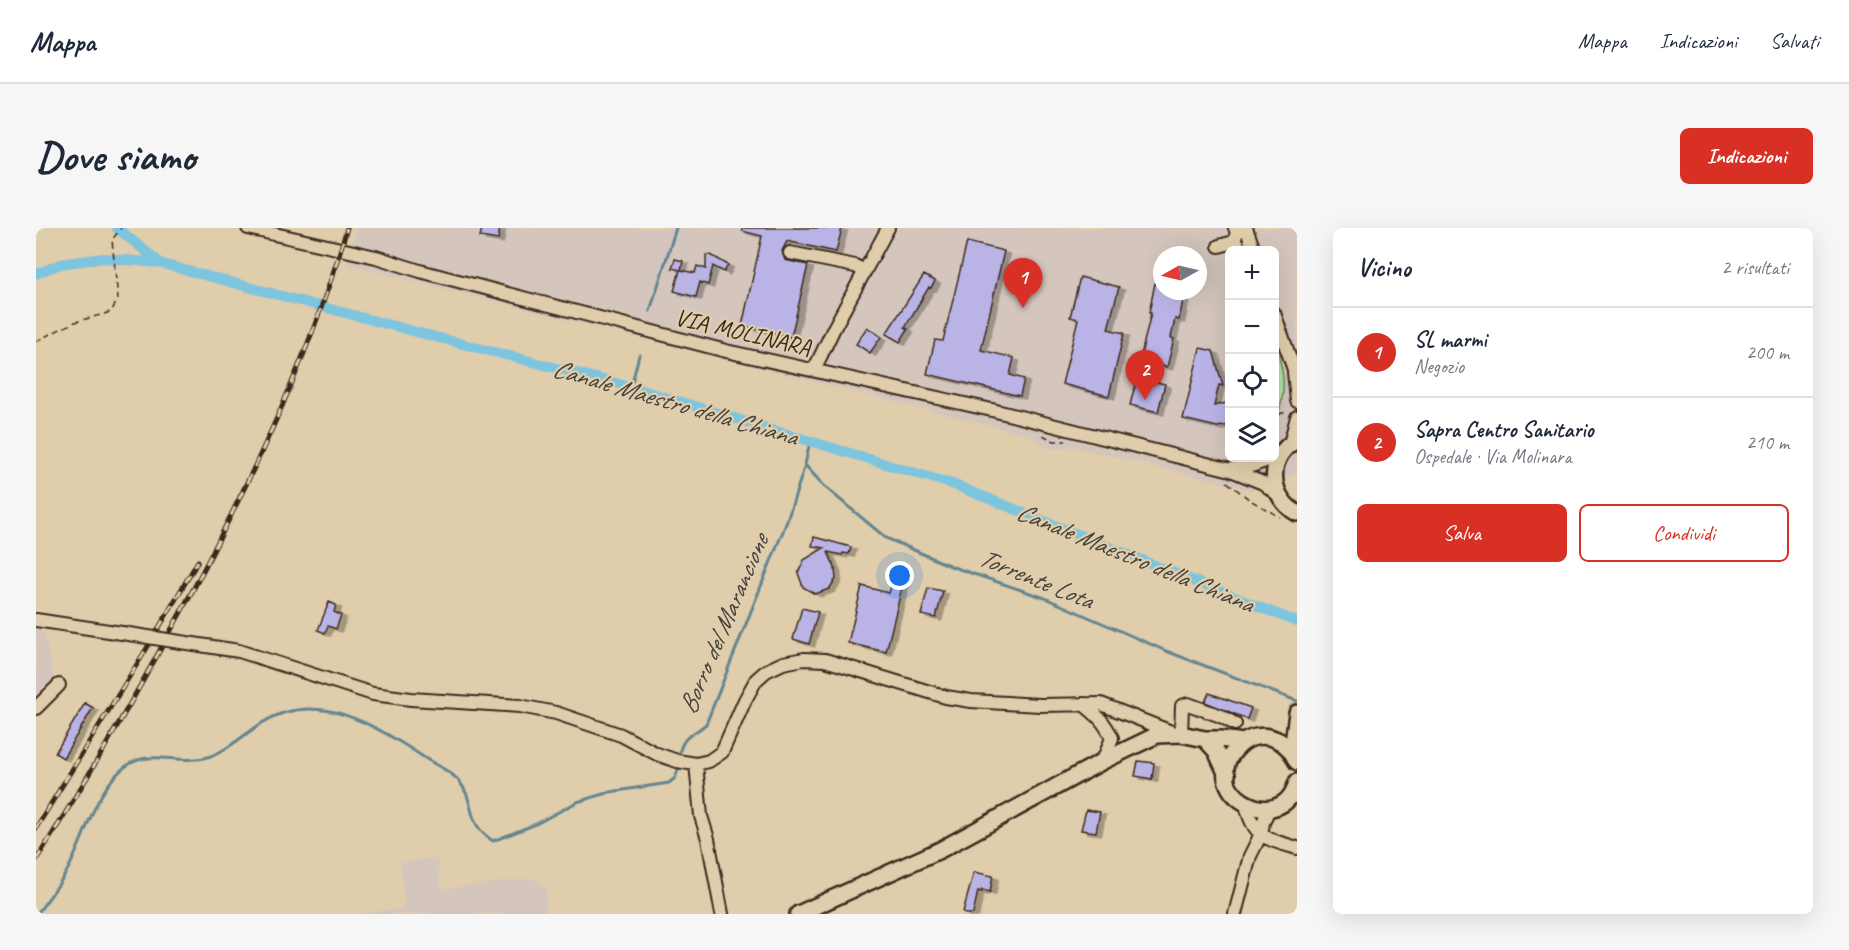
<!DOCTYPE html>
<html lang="it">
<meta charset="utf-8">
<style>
:root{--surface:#fff;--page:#f6f6f7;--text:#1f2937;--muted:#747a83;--line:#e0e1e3;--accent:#d93025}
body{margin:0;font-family:Caveat,sans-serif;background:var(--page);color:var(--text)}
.controls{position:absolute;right:18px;top:18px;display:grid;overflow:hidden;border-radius:9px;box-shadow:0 6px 24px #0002}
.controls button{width:54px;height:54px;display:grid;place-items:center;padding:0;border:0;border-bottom:2px solid var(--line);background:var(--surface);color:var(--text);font:30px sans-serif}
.compass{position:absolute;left:1117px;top:18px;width:54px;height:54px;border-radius:50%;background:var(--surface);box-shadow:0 6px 24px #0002;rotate:262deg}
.you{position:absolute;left:864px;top:348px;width:21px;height:21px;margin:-15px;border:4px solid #fff;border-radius:50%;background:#1a73e8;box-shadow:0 0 0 9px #1a73e833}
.badge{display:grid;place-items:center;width:39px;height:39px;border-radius:50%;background:var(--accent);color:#fff;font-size:20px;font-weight:700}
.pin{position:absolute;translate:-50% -50px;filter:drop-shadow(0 2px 3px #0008)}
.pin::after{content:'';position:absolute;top:32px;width:21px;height:18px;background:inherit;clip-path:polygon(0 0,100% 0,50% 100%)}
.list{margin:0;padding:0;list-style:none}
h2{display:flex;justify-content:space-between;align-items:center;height:78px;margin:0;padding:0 24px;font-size:26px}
h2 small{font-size:20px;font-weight:400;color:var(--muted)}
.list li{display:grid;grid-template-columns:39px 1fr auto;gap:18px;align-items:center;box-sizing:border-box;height:90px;padding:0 24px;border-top:2px solid var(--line)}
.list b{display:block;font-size:22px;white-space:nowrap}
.list p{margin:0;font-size:20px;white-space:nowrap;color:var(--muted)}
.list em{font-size:20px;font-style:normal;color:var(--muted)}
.actions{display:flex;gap:12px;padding:18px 24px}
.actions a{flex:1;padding:14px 0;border:2px solid var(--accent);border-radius:9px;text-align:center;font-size:21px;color:var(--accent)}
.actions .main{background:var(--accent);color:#fff}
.icon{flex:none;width:33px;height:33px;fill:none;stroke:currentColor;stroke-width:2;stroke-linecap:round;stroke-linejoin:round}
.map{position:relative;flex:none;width:1261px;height:686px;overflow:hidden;border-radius:9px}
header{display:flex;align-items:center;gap:36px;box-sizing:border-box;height:84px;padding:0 30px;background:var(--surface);border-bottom:2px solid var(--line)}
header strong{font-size:28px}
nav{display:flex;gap:33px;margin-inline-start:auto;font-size:21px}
.intro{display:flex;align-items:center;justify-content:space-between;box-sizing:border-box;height:144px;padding:0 36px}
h1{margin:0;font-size:42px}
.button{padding:15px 27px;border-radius:9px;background:var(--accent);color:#fff;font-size:21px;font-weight:700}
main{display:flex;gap:36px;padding:0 36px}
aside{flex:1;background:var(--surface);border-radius:9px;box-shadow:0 6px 24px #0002}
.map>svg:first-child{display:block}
.built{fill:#d5c6bd;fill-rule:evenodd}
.green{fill:#ade1a2;stroke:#748660;stroke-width:1.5}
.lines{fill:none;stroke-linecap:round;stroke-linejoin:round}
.stream{stroke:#638691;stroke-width:3}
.canal{stroke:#7dc4de;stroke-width:10}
.building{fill:#bab4e6;stroke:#3b2a1e;stroke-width:1.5;filter:url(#shadow)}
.minor-casing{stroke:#3b2a1e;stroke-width:16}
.major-casing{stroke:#3b2a1e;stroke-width:20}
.path{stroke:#3b2a1e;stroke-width:1.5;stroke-dasharray:6 4.5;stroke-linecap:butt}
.minor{stroke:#e0cdab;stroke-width:12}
.major{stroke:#e0cdab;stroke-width:15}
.rail-casing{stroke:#3b2a1e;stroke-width:5}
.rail{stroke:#e0cdab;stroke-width:3;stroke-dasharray:9;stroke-linecap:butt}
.minor-bridge-casing{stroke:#3b2a1e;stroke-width:16;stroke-linecap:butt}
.minor-bridge{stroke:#e0cdab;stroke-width:12}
.labels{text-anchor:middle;stroke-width:4.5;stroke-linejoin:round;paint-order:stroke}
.street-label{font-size:24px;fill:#3b2a1e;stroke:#e0cdab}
.water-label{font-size:26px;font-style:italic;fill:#45413b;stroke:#e0cdab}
</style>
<header>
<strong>Mappa</strong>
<nav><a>Mappa</a><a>Indicazioni</a><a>Salvati</a></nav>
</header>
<div class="intro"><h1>Dove siamo</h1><a class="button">Indicazioni</a></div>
<main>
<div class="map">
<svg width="1261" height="686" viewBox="0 0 1261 686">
<defs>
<filter id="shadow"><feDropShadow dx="5.5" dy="3" stdDeviation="0" flood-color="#0004"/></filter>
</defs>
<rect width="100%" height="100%" fill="#e0cdab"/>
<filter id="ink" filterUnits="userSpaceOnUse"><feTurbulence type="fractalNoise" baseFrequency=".0167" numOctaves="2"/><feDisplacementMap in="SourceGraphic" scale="12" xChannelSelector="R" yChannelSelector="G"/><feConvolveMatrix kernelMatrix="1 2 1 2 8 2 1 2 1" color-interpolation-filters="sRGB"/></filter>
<g filter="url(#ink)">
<!-- built -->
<path class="built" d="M320 0H1261V245L1216 262 1038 219 1013 221 995 208 310 36ZM1194 22H1238V230H1194ZM1126 27H1162V63H1126Z
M0 400 3 401 8 407 19 453 0 476Z
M401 630 406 661 498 650 510 660 511 686H321L368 680 365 634Z"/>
<!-- green -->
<path class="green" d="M1239 115C1247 142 1251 156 1243 184H1239Z"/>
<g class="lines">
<!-- stream -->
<path class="stream" d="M614 83 640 0
M595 159 603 127
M774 213 769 237 789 259 850 310 917 339 1009 370 1130 423 1261 473
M643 530C645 507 655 509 670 496L751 293 769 237
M1 686C13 669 28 652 36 633 51 602 58 570 82 545 109 517 136 537 168 530 189 525 207 507 226 495 283 459 343 500 392 532 401 537 415 544 422 552 441 574 428 595 457 613L500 596 541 574 574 564 633 555 639 550 644 537"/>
<!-- canal -->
<path class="canal" d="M81 0 123 34
M0 46 24 36 67 30 123 35 388 106 595 159 916 256 1261 394"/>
</g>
<!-- building -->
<path class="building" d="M446 0H464L462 12 444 9Z
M706 0H806L800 24 751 13 746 23 749 32 772 37 755 109 706 98 726 8 706 3Z
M931 14 968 23 945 122 978 130 974 147 988 151 984 168 891 146 899 112 907 113Z
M670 27H675L692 37 688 44 677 38 672 57 664 54 660 69 638 63 644 42 636 40 639 31 647 33 645 42 659 45 661 38 670 41Z
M888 47 899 53 895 60 893 59 869 99 872 101 864 114 850 106Z
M1044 49 1083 59 1072 101 1088 105 1073 168 1026 156 1042 91 1034 89Z
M1119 55 1126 57V63H1149L1143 92 1139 91 1135 110 1138 111 1131 139 1104 131 1115 85H1113Z
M831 99 845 109 834 125 820 116Z
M1164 120 1177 123 1187 158 1183 157 1178 178 1194 174V197L1181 199 1147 191Z
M1101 150 1129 156 1122 184 1094 177Z
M778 309 815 319 813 326 807 325 806 327 792 324 799 340 800 351 793 361 779 366 767 359 762 345 768 332 788 320 776 318Z
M859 345 869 347 850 424 812 415 826 358 853 365Z
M892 360 907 363 900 390 885 387Z
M293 374 300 377 298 384 305 387 300 401 292 398 289 405 282 402Z
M766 380 782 384 773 416 757 411Z
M1173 465 1215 480 1211 491 1169 474Z
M49 475 57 480 27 530 19 525Z
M1102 533 1118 535 1116 551 1099 548Z
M1050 582 1064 584 1060 604 1045 602Z
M938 644 957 648 954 664 946 662V664L942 663 937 686H929L927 684Z"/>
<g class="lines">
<!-- minor casing -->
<g class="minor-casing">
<path id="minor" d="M212 0 340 29 384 43 690 123 956 182 1195 242 1227 255 1241 266
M1210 0 1218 22
M1198 14 1207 22
M1183 18 1198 14 1201 4 1199 0
M754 25 819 38 829 43
M1238 85 1261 150
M778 142 798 100 852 0
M1258 144 1261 173
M1254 216 1261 189
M1196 241 1218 237 1237 230
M0 392 86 405
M203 423 337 466 375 471 484 478 520 485 585 507 621 526 641 533 660 536 673 533 686 524 709 472 720 452 730 443 747 435 768 431 789 432 910 469 935 473 1004 477 1065 476 1138 505
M1047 476C1060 486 1069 494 1076 510L1067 533
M0 480 23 457
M1145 506 1146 478 1152 476 1185 488 1199 496
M660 536 665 588 672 611 686 686
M1210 576C1217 610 1231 611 1261 620
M1199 686 1214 628 1225 606 1227 595 1233 580"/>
</g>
<!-- major casing -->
<g class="major-casing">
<path id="major" d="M1261 212C1230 227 1232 269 1261 285
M1169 511 1180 523 1191 547
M1256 523 1261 485
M1261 534C1256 523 1250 515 1239 511 1228 506 1214 508 1204 517 1155 561 1245 613 1261 554
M762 686 904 622 1067 533 1121 507 1145 506 1169 511H1185L1207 514"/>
</g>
<!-- path -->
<path class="path" d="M0 113 39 94 75 84 82 71 76 12 85 0
M1238 196 1245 185H1252
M1007 207 1018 213H1030
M1191 254 1214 272 1244 289"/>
<!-- minor -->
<use href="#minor" class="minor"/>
<!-- major -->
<use href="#major" class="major"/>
<!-- rail casing -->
<g class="rail-casing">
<path id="rail" d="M0 600 111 420 162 333
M0 632C57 543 109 451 159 358 219 243 275 125 311 0"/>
</g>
<!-- rail -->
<use href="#rail" class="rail"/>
<!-- minor-bridge casing -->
<g class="minor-bridge-casing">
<path id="minor-bridge" d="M86 405 203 423"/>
</g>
<!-- minor-bridge -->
<use href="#minor-bridge" class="minor-bridge"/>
</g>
</g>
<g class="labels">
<!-- street labels -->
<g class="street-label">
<text transform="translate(707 104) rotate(13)" y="8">VIA MOLINARA</text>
</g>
<!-- water labels -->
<g class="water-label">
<text transform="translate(639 174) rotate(16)" y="9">Canale Maestro della Chiana</text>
<text transform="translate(1099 329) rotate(22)" y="9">Canale Maestro della Chiana</text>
<text transform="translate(1000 350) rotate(22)" y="9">Torrente Lota</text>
<text transform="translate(687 396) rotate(-67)" y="9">Borro del Marancione</text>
</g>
</g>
</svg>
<div class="controls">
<button>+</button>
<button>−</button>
<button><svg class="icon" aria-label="locate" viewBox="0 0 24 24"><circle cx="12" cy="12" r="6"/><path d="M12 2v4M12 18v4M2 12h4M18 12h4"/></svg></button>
<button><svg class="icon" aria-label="layers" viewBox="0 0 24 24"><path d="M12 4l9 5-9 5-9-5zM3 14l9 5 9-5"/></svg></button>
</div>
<svg class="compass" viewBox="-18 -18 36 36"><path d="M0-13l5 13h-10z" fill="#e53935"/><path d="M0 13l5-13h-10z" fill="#747a83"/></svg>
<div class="you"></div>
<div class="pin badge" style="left:987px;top:80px">1</div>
<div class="pin badge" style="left:1109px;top:172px">2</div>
</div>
<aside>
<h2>Vicino<small>2 risultati</small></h2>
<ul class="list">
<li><span class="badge">1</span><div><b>SL marmi</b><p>Negozio</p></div><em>200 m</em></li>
<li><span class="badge">2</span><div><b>Sapra Centro Sanitario</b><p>Ospedale · Via Molinara</p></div><em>210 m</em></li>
</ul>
<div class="actions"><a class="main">Salva</a><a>Condividi</a></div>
</aside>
</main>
